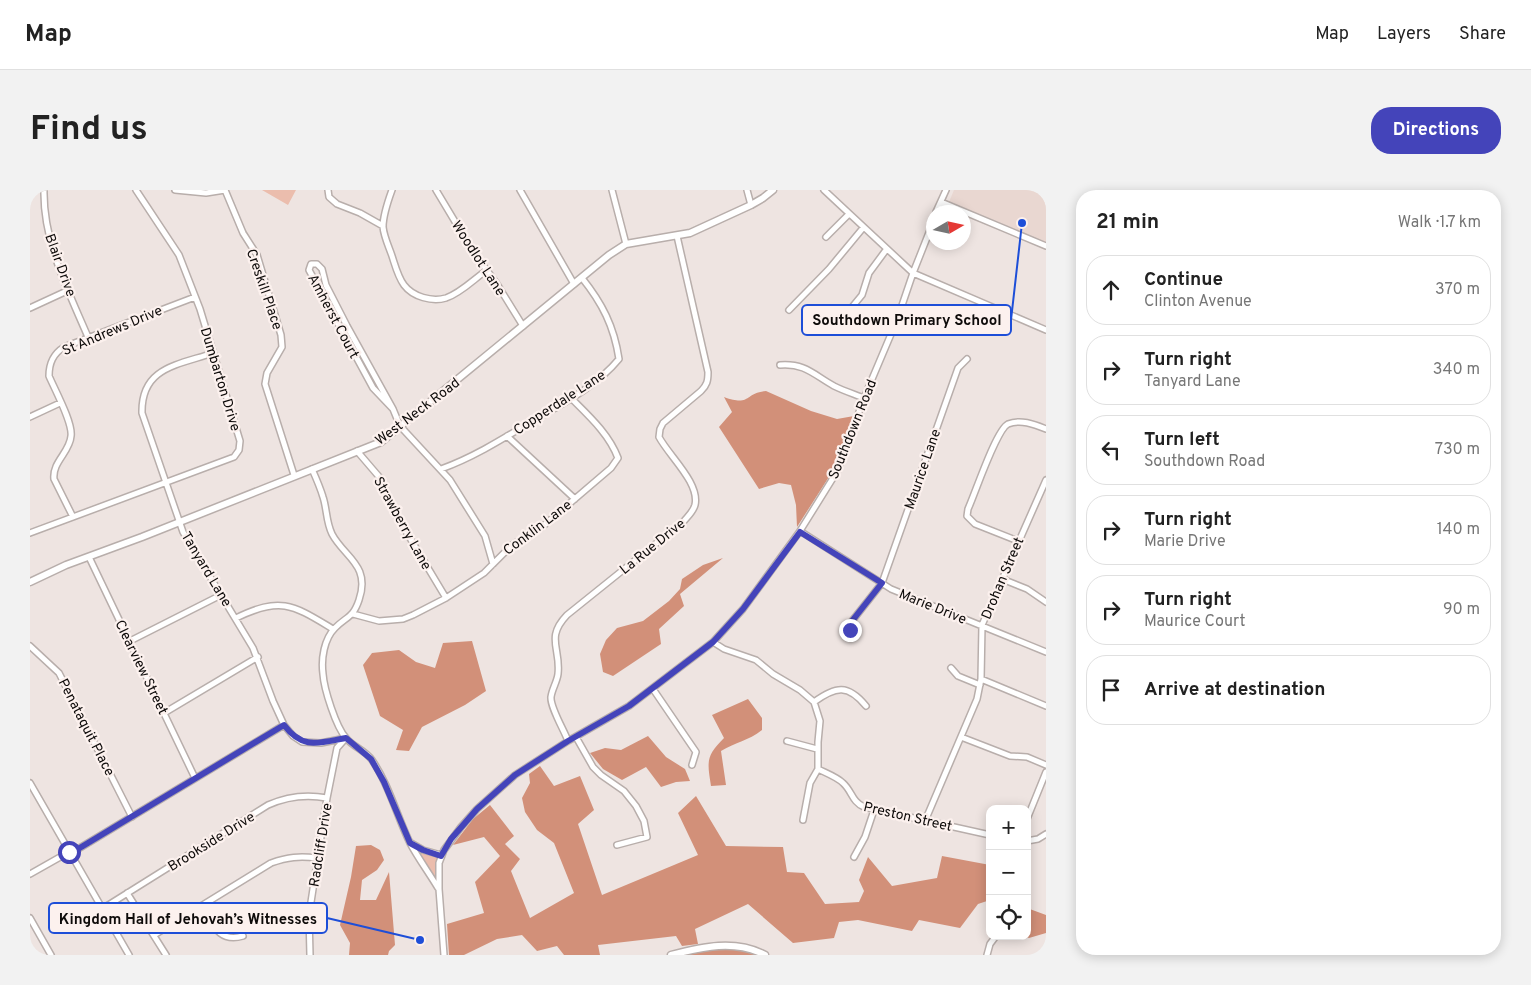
<!DOCTYPE html>
<meta charset="utf-8">
<style>
:root{--surface:#fff;--page:#f2f2f2;--text:#222;--muted:#767676;--line:#e0e0e0;--accent:#4444ba}
body{margin:0;font-family:Overpass,sans-serif;background:var(--page);color:var(--text)}
.controls{position:absolute;right:15px;bottom:15px;display:grid;overflow:hidden;border-radius:10px;box-shadow:0 2px 12px #0003}
.controls button{width:45px;height:45px;display:grid;place-items:center;padding:0;border:0;border-bottom:1px solid var(--line);background:var(--surface);color:var(--text);font:25px sans-serif}
.compass{position:absolute;left:896px;top:15px;width:45px;height:45px;border-radius:50%;background:var(--surface);box-shadow:0 2px 12px #0003;rotate:81deg}
.stop{position:absolute;width:15px;height:15px;margin:-11px;border:4px solid #4444ba;border-radius:50%;background:#fff}
.stop.end{background:#4444ba;border-color:#fff;box-shadow:0 1px 5px #0008}
.list{margin:0;padding:0;list-style:none}
h2{display:flex;justify-content:space-between;align-items:center;height:65px;margin:0;padding:0 20px;font-size:21px}
h2 small{font-size:16px;font-weight:400;color:var(--muted)}
.list li{display:grid;grid-template-columns:32px 1fr auto;gap:15px;align-items:center;box-sizing:border-box;height:70px;margin:0 10px 10px;padding:0 10px;border:1px solid var(--line);border-radius:20px}
.list b{display:block;font-size:19px;white-space:nowrap}
.list p{margin:0;font-size:16px;white-space:nowrap;color:var(--muted)}
.list em{font-size:16px;font-style:normal;color:var(--muted)}
.icon{flex:none;width:28px;height:28px;fill:none;stroke:currentColor;stroke-width:2;stroke-linecap:round;stroke-linejoin:round}
.map{position:relative;flex:none;width:1016px;height:765px;overflow:hidden;border-radius:20px}
header{display:flex;align-items:center;gap:30px;box-sizing:border-box;height:70px;padding:0 25px;background:var(--surface);border-bottom:1px solid var(--line)}
header strong{font-size:24px}
nav{display:flex;gap:28px;margin-inline-start:auto;font-size:18px}
.intro{display:flex;align-items:center;justify-content:space-between;box-sizing:border-box;height:120px;padding:0 30px}
h1{margin:0;font-size:35px}
.button{padding:12px 22px;border-radius:20px;background:var(--accent);color:#fff;font-size:18px;font-weight:700}
main{display:flex;gap:30px;padding:0 30px}
aside{flex:1;background:var(--surface);border-radius:20px;box-shadow:0 2px 12px #0003}
.map>svg:first-child{display:block}
.built{fill:#e9d7d1}
.green{fill:#ebbdad}
.forest{fill:#d29079}
.lines{fill:none;stroke-linecap:round;stroke-linejoin:round}
.minor-casing{stroke:#b8aeab;stroke-width:8}
.tertiary-casing{stroke:#b8aeab;stroke-width:9}
.minor{stroke:#fff;stroke-width:5}
.tertiary{stroke:#fff;stroke-width:6}
.route{stroke:#4444ba;stroke-width:6}
.labels{text-anchor:middle;stroke-width:4.5;stroke-linejoin:round;paint-order:stroke}
.street-label{font-size:14px;fill:#0e0b0a;stroke:#fcf1ee}
.leader{fill:none;stroke:#1d4ed8;stroke-width:2}
.callout-dot{fill:#1d4ed8;stroke:#fcf1ee;stroke-width:2}
.callout{fill:#fcf1ee;stroke:#1d4ed8;stroke-width:2}
.callout-label{font-size:15px;text-anchor:middle;font-weight:bold;fill:#0e0b0a}
</style>
<header>
<strong>Map</strong>
<nav><a>Map</a><a>Layers</a><a>Share</a></nav>
</header>
<div class="intro"><h1>Find us</h1><a class="button">Directions</a></div>
<main>
<div class="map">
<svg width="1016" height="765" viewBox="0 0 1016 765">
<rect width="100%" height="100%" fill="#eee4e1"/>
<!-- built -->
<path class="built" d="M924 0H1016V54L919 12Z"/>
<!-- green -->
<path class="green" d="M232 0H266L258 15Z
M384 657 409 667 407 695Z"/>
<!-- forest -->
<path class="forest" d="M736 201 781 221 807 229 824 226 804 279 767 337 766 315 761 295 749 293 729 299 689 237 702 222 694 207C721 217 714 203 736 201Z
M693 368 650 404 654 416 629 439 631 454 583 486 573 482 570 464 576 450 587 438 613 431 639 411 650 399 652 389 673 375Z
M442 451 456 501 435 515 392 537 379 561 366 560 373 540 350 526 333 475 342 463 369 460 386 472 405 478 413 453Z
M718 509 732 528V540C718 551 706 552 691 561L696 595 681 596C677 571 676 566 694 548L682 525Z
M618 546 636 567 655 579 660 591 646 592 631 597 616 577 592 590 573 579 560 563 575 558 591 560Z
M510 576 524 596 550 586 564 620 548 634 572 705 668 665 648 623 666 606 696 656 753 657 757 682 774 683 795 714 829 712 834 701 829 690 838 667 862 696 907 688 912 666 960 675V710L948 714 930 738 889 730 882 741 828 730 809 732 804 748 763 753 718 714 665 739 668 754 652 756 646 746 568 755 570 765H534L527 756 507 761 492 745 467 749 434 765H419L417 734 454 723 445 692 470 666 454 647 423 655 443 629 460 615 484 646 475 654 490 669 481 681 500 728 544 703 524 653 507 640 495 622 492 608 500 593 499 584Z
M341 655 350 660 354 670 347 680 332 690 330 710H346L359 682 365 755 359 761 358 765H319L320 753 310 735 321 687 326 656Z
M997 718 1016 725V743L999 748 994 746H997Z
M689 758 717 760 725 765H655Z"/>
<g class="lines">
<!-- minor casing -->
<g class="minor-casing">
<path id="minor" d="M14 0C13 52 38 100 58 147
M145 0 176 3 195 0 213 43 227 65 251 145 252 157 237 183 235 194 264 285
M298 0 299 7 307 14 330 23 353 36
M362 0C358 11 353 26 353 37 354 47 359 57 362 66 365 75 368 87 374 95 383 107 402 112 416 108 431 103 444 89 457 80
M406 0 442 60 467 94 493 136
M490 0 544 94
M582 0 596 54
M717 0 721 15
M794 0 883 83 1016 140
M911 12 1016 56
M906 22 916 0
M796 47 819 24
M0 118 39 100
M759 120 799 79 833 38
M813 128 832 105 839 83 856 60
M183 163C148 175 111 177 112 223L153 342 223 458 243 511 254 535 263 546 272 552 291 553 316 548
M750 175C775 173 784 185 804 196 814 201 824 204 834 208
M363 219 343 198 279 80 281 74H287L292 79 296 95 317 136 363 219 370 236 420 290 455 346 463 374
M0 227 30 213
M477 246 545 309
M327 261 351 289 359 313 416 408
M282 279C286 288 290 297 293 307 297 319 296 332 302 344 314 367 341 375 329 410 323 428 317 426 305 438 294 449 291 469 293 484 294 499 306 537 316 548 323 557 335 560 342 570 359 595 367 626 380 653 388 668 399 683 408 698
M411 279C442 268 471 250 499 233 530 215 566 197 589 169 584 136 572 113 552 88
M43 327 24 289C22 272 40 262 41 246 43 233 25 200 19 186 19 173 23 164 34 157L165 107
M770 341 861 399 1016 462
M0 343 204 267 209 260 210 251 170 119 149 65 106 0
M988 351 945 334 937 326 938 319C945 304 966 240 978 234 990 229 1004 234 1016 239
M59 367 165 588
M972 389 997 399 1016 412
M323 424 349 431 373 429 383 425 416 408 454 383 482 355 512 337 581 278 588 268C579 244 559 226 541 208
M206 428C251 406 263 415 303 439
M820 440 822 431 852 393 928 178 937 169
M100 451 191 405
M683 452 694 459 726 470 743 484 770 500 784 512 790 531 788 552V579C796 583 807 587 813 593 822 601 822 612 834 617L960 645
M0 456 29 483 102 627
M921 478 928 486 950 495
M951 489 1016 516
M623 499 666 562 662 575
M784 512C806 496 818 494 836 516
M134 523 228 467
M546 547 563 577 571 585 594 601 606 616 614 631 617 647 587 655
M931 547 980 566 997 567 1016 575
M538 551C534 540 520 517 521 507 522 499 527 492 528 484 531 458 515 448 537 425L654 331C658 326 663 322 665 315 670 293 639 266 629 247L630 239 633 233 671 201C677 195 678 191 678 182L647 46
M757 551 787 559
M0 593 99 765
M997 629 1016 582
M773 630 780 593 788 579
M895 631 947 509 951 489 952 435 1016 290
M997 651 1008 649 1016 644
M381 653 393 660 411 665
M824 667 835 647 844 620
M0 684 39 662 48 659 254 535
M97 703 136 765
M172 717C183 735 189 753 213 746
M72 719 238 615C258 606 276 604 297 608
M0 728 21 765
M124 745 241 673C258 667 269 666 287 668
M280 765 279 725 297 608 307 558 315 549
M414 765 409 699V673L414 660 431 637 447 619 485 585 538 551 599 516 683 452 713 419 770 341 808 280 834 208 867 130 883 83 904 30
M957 765 960 754 966 746"/>
</g>
<!-- tertiary casing -->
<g class="tertiary-casing">
<path id="tertiary" d="M0 392 36 375 112 347 351 252 579 65 596 54 660 43 721 15 733 8 743 0
M641 765C672 757 705 749 735 765"/>
</g>
<!-- minor -->
<use href="#minor" class="minor"/>
<!-- tertiary -->
<use href="#tertiary" class="tertiary"/>
</g>
<g class="lines">
<!-- route -->
<path class="route" d="M39 662 48 659 254 535C273 560 288 553 316 548L341 569 354 592 380 653 393 660 411 666 421 649 447 619 485 585 538 551 599 516 683 452 713 419 770 342 852 393 822 431 820 440"/>
</g>
<g class="labels">
<!-- street labels -->
<g class="street-label">
<text transform="translate(449 68) rotate(57)" y="5">Woodlot Lane</text>
<text transform="translate(31 75) rotate(70)" y="5">Blair Drive</text>
<text transform="translate(235 99) rotate(71)" y="5">Creskill Place</text>
<text transform="translate(304 126) rotate(62)" y="5">Amherst Court</text>
<text transform="translate(82 140) rotate(-23)" y="5">St Andrews Drive</text>
<text transform="translate(191 189) rotate(73)" y="5">Dumbarton Drive</text>
<text transform="translate(529 212) rotate(-33)" y="5">Copperdale Lane</text>
<text transform="translate(387 221) rotate(-37)" y="5">West Neck Road</text>
<text transform="translate(822 239) rotate(-68)" y="5">Southdown Road</text>
<text transform="translate(892 279) rotate(-71)" y="5">Maurice Lane</text>
<text transform="translate(373 333) rotate(61)" y="5">Strawberry Lane</text>
<text transform="translate(507 337) rotate(-37)" y="5">Conklin Lane</text>
<text transform="translate(622 356) rotate(-39)" y="5">La Rue Drive</text>
<text transform="translate(177 379) rotate(59)" y="5">Tanyard Lane</text>
<text transform="translate(972 388) rotate(-67)" y="5">Drohan Street</text>
<text transform="translate(903 416) rotate(22)" y="5">Marie Drive</text>
<text transform="translate(112 477) rotate(64)" y="5">Clearview Street</text>
<text transform="translate(57 537) rotate(63)" y="5">Penataquit Place</text>
<text transform="translate(878 626) rotate(13)" y="5">Preston Street</text>
<text transform="translate(181 651) rotate(-32)" y="5">Brookside Drive</text>
<text transform="translate(290 655) rotate(-81)" y="5">Radcliff Drive</text>
</g>
</g>
<!-- callouts -->
<path class="leader" d="M992 33L981 130M390 750L297 728"/>
<g class="callout-dot">
<circle cx="992" cy="33" r="5"/>
<circle cx="390" cy="750" r="5"/>
</g>
<g class="callout">
<rect x="772" y="115" width="209" height="30" rx="5"/>
<rect x="19" y="713" width="278" height="30" rx="5"/>
</g>
<g class="callout-label">
<text x="877" y="135">Southdown Primary School</text>
<text x="158" y="734">Kingdom Hall of Jehovah’s Witnesses</text>
</g>
</svg>
<div class="controls">
<button>+</button>
<button>−</button>
<button><svg class="icon" aria-label="locate" viewBox="0 0 24 24"><circle cx="12" cy="12" r="6"/><path d="M12 2v4M12 18v4M2 12h4M18 12h4"/></svg></button>
</div>
<svg class="compass" viewBox="-18 -18 36 36"><path d="M0-13l5 13h-10z" fill="#e53935"/><path d="M0 13l5-13h-10z" fill="#767676"/></svg>
<div class="stop" style="left:39px;top:662px"></div>
<div class="stop end" style="left:820px;top:440px"></div>
</div>
<aside>
<h2>21 min<small>Walk · 1.7 km</small></h2>
<ul class="list">
<li><svg class="icon" aria-label="ahead" viewBox="0 0 24 24"><path d="M12 20V5M6 11l6-6 6 6"/></svg><div><b>Continue</b><p>Clinton Avenue</p></div><em>370 m</em></li>
<li><svg class="icon" aria-label="right" viewBox="0 0 24 24"><path d="M7 20v-9h11M14 6l5 5-5 5"/></svg><div><b>Turn right</b><p>Tanyard Lane</p></div><em>340 m</em></li>
<li><svg class="icon" aria-label="left" viewBox="0 0 24 24"><path d="M17 20v-9H6M10 6l-5 5 5 5"/></svg><div><b>Turn left</b><p>Southdown Road</p></div><em>730 m</em></li>
<li><svg class="icon" aria-label="right" viewBox="0 0 24 24"><path d="M7 20v-9h11M14 6l5 5-5 5"/></svg><div><b>Turn right</b><p>Marie Drive</p></div><em>140 m</em></li>
<li><svg class="icon" aria-label="right" viewBox="0 0 24 24"><path d="M7 20v-9h11M14 6l5 5-5 5"/></svg><div><b>Turn right</b><p>Maurice Court</p></div><em>90 m</em></li>
<li><svg class="icon" aria-label="arrive" viewBox="0 0 24 24"><path d="M6 21V4h12l-3 4 3 4H6"/></svg><div><b>Arrive at destination</b></div></li>
</ul>
</aside>
</main>
